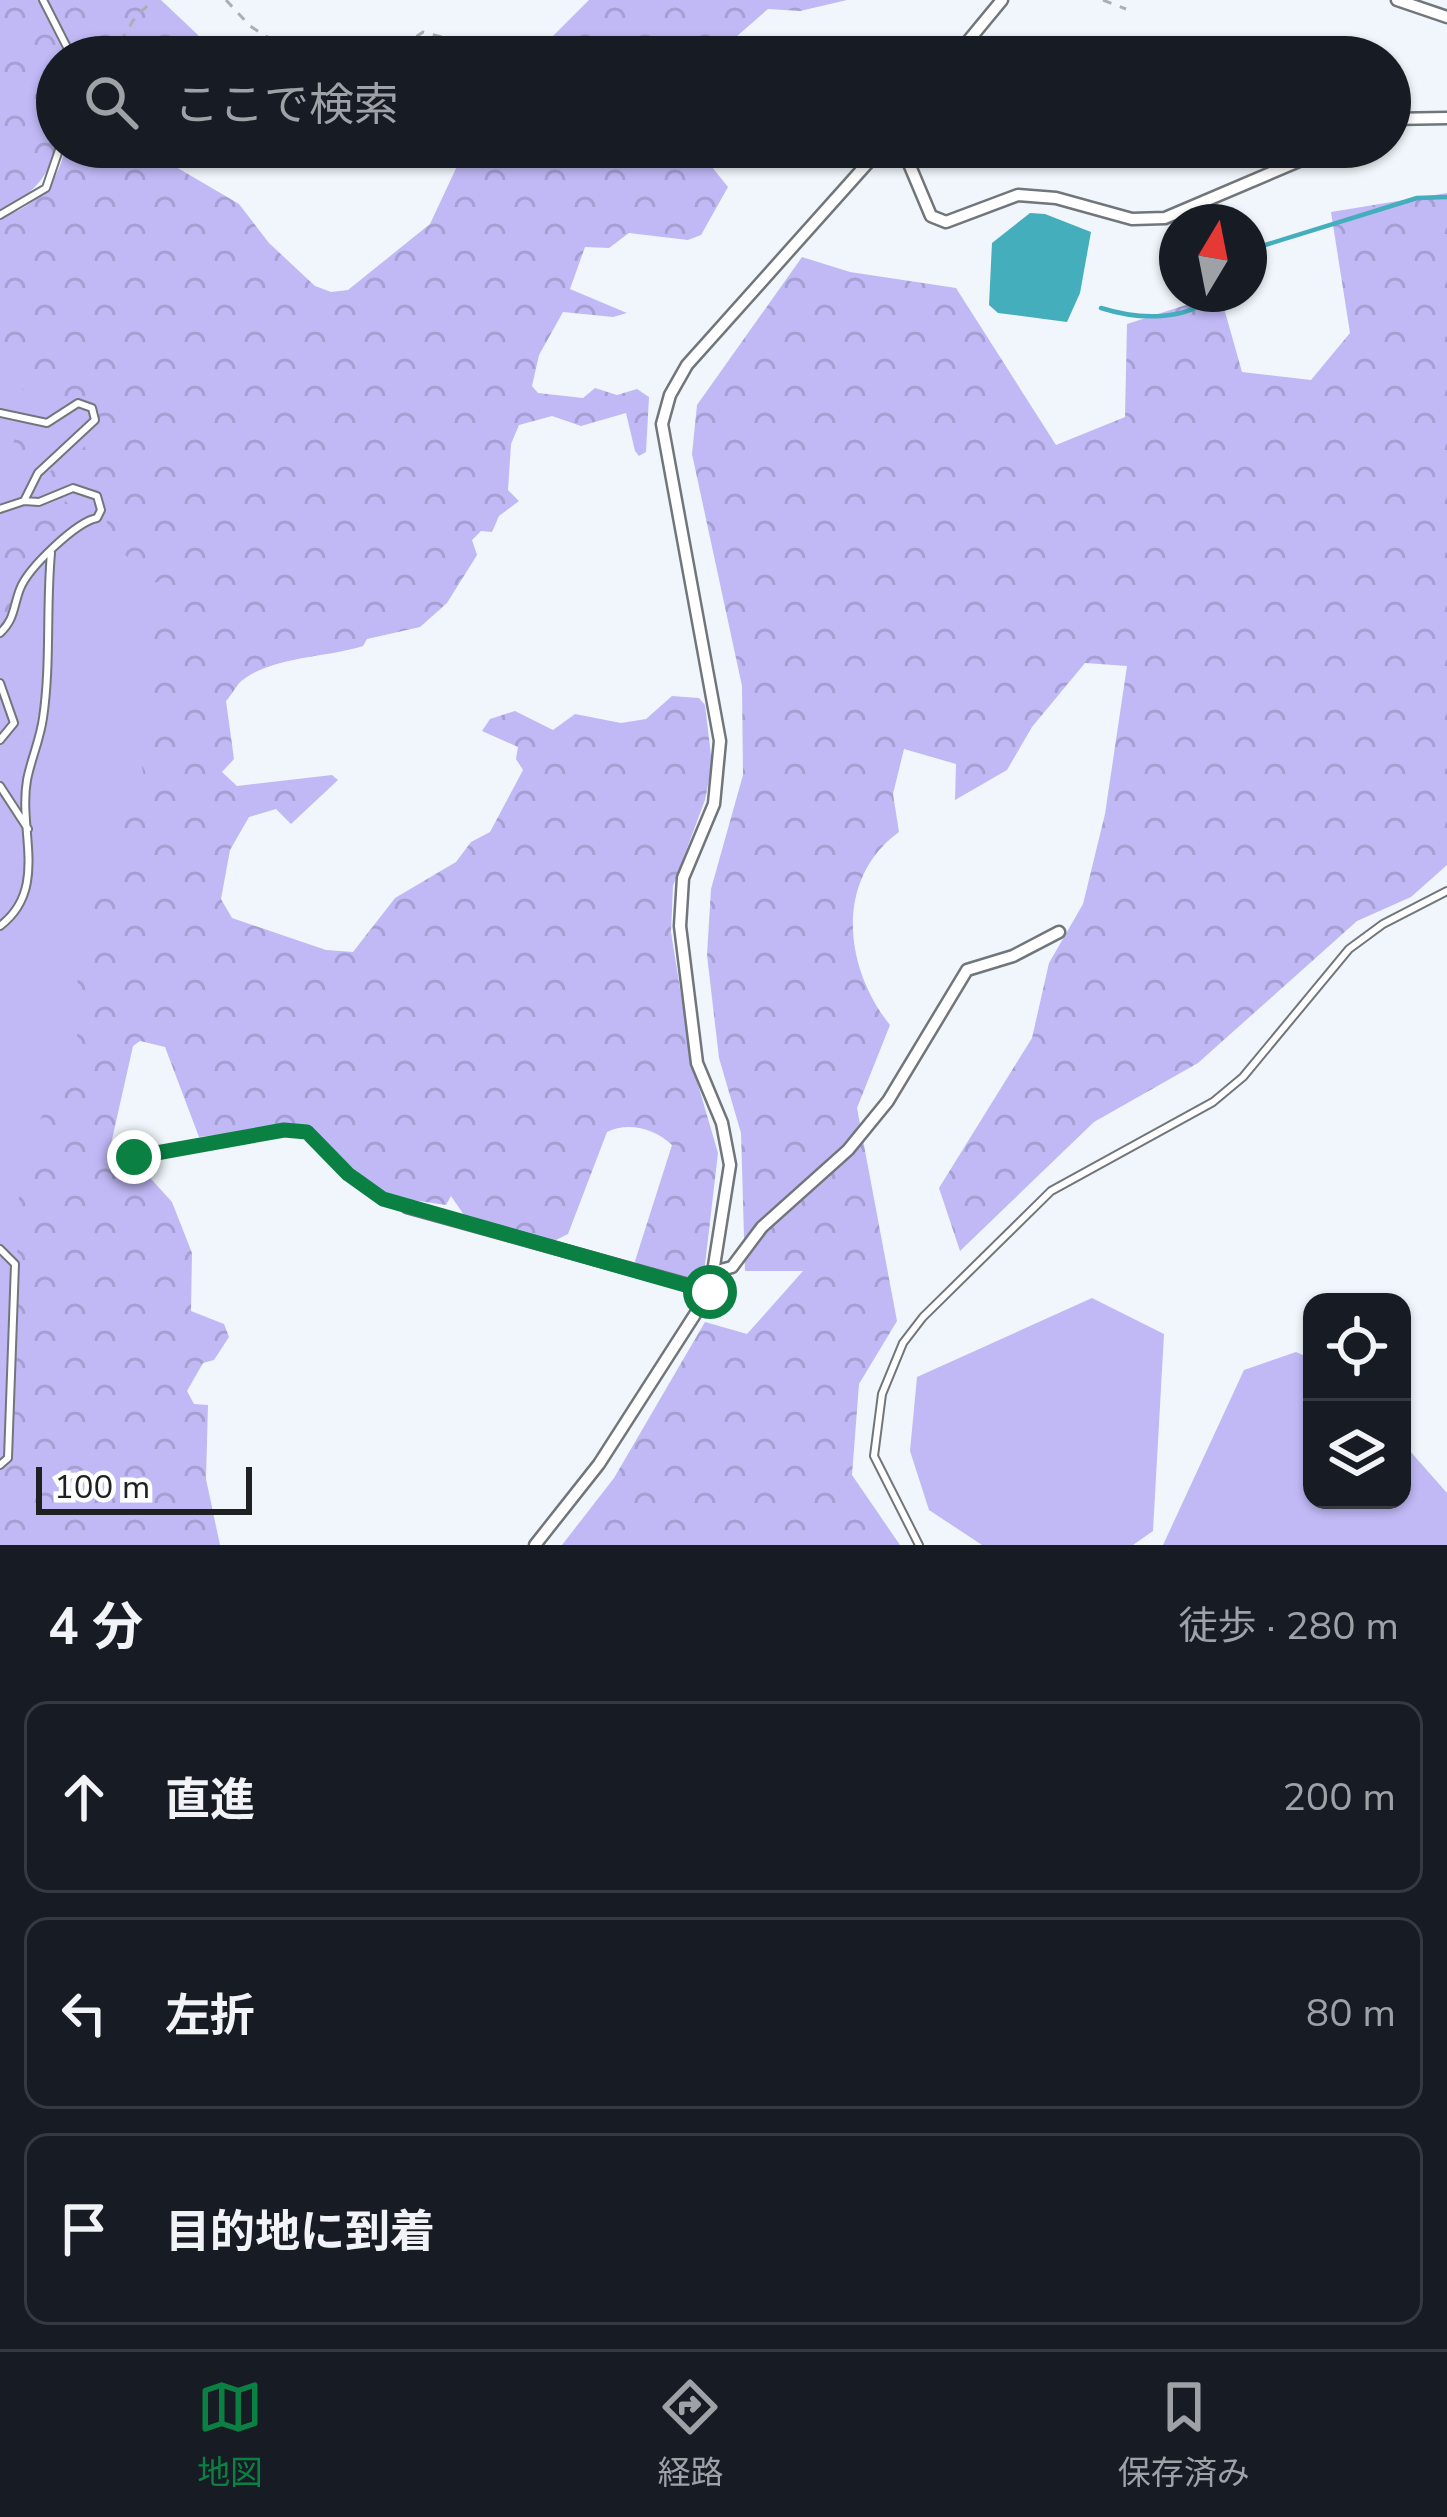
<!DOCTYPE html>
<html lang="ja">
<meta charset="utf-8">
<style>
:root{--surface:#171b24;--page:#242831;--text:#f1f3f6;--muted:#9ea1a6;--line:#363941;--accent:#0b8043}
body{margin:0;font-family:"Nunito Sans","Noto Sans JP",sans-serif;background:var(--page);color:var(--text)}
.controls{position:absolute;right:36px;bottom:36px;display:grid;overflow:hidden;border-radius:24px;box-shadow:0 3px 9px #0004}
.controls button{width:108px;height:108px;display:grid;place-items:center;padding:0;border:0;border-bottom:3px solid var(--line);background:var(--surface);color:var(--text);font:60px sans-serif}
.compass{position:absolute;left:1159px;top:204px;width:108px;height:108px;border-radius:50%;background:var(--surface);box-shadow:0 3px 9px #0004;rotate:10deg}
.scale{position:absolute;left:36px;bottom:30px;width:216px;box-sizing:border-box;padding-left:12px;border:6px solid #1e2022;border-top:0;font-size:33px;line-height:42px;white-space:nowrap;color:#1e2022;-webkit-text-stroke:9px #fff;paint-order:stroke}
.stop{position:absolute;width:36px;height:36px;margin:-27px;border:9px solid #0b8043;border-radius:50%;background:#fff}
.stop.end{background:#0b8043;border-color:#fff;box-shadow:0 3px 12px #0008}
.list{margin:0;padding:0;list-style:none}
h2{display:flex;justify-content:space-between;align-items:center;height:156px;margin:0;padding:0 48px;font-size:51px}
h2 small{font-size:39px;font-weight:400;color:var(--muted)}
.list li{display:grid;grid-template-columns:78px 1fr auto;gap:36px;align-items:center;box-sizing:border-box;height:192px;margin:0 24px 24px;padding:0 24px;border:3px solid var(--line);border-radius:24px}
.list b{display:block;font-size:45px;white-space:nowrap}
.list em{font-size:39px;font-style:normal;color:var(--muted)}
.icon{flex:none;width:66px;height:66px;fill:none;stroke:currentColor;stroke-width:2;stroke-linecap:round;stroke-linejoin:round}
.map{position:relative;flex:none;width:1447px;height:1545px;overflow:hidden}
.search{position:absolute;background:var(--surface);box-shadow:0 3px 9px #0004;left:36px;right:36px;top:36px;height:132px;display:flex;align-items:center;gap:30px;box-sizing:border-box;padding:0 42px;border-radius:66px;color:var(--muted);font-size:45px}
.sheet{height:804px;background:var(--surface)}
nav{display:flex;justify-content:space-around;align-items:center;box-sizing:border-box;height:168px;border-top:3px solid var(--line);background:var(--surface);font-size:33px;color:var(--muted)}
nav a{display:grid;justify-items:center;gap:6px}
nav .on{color:var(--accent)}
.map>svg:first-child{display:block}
.grass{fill:#c0b9f6}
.forest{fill:url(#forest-crowns)}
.water{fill:#44aebc}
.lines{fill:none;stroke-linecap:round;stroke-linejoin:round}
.stream{stroke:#44aebc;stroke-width:4.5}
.lane-casing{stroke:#71767b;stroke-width:10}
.street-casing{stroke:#71767b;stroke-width:15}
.path{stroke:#abafb3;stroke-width:3;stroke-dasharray:9 9;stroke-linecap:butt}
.lane{stroke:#fff;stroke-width:6}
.street{stroke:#fff;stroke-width:10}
.route{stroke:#0b8043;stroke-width:15}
</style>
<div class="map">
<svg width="1447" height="1545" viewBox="0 0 1447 1545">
<defs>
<pattern id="forest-crowns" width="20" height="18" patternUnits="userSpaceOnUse" patternTransform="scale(3)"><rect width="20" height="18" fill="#c0b9f6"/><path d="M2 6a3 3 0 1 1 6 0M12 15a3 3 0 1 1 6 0" fill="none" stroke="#a59fd3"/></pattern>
</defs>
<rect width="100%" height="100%" fill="#f0f6fb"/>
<!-- grass -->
<path class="grass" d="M0 318 99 408 156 533 182 662 31 1357 0 1545Z
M1092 1298 1164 1334 1153 1531 1133 1545H982L929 1510 910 1451 917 1377Z
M1296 1352 1312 1359V1500H1402V1442L1447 1493V1545H1163L1244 1370Z"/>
<!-- forest -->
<path class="forest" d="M0 0H38L66 57H57C57 125 72 178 0 210Z
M48 0H161L198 35 206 57H76Z
M589 0H847L800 11 768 9 720 51 697 57H548L553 36Z
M66 147H199L176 167 239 204 269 243 315 286 331 292 348 290 430 224 459 162 469 161 476 147H704V157L728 187 701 235 688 240 629 233 609 248 585 247 570 289 627 313 613 317 563 312 539 355 532 386 538 393 583 398 595 388 617 395 637 389 649 397 646 452 639 456 635 451 626 413 581 426 552 416 519 425 511 444 508 490 519 501 499 516 492 532 481 531 472 540 477 555 447 603 420 627 367 639 363 646C325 658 276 656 244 679 237 683 232 695 226 701L234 759 222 772 237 786 332 775 338 780 291 824 276 809 249 817 230 850 221 899 232 918 326 950 353 952 395 898 456 862 471 842 490 832 523 770 516 759 518 747 482 731 490 719 515 711 553 730 575 714 621 723 646 719 672 696 699 698 705 705 712 764 705 800 673 886 671 932 692 1064 718 1153 704 1273 694 1285 638 1268 635 1261 672 1145C656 1129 628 1121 607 1132L568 1234 550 1243 464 1215 451 1196 446 1205 385 1196 308 1129 283 1127 199 1137 165 1047 140 1041 133 1046 109 1153 143 1170 172 1202 192 1253 191 1311 224 1324 229 1337 214 1360 203 1363 187 1391 194 1404 208 1405 206 1479 220 1545H0V1474L10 1463 19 1195 41 1153 39 1121 50 1102 51 1075 75 1065 79 1057 74 996 79 975 95 965 91 946 95 891 114 868 134 778 144 777C136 741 142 737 157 706L147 652 162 621 164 580 141 587 131 581 129 559 112 539 106 519 105 491 86 480 63 486 47 479 49 472C73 457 106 440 94 406L76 400 59 409 29 397 14 379 0 382V219C39 202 55 189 66 147Z
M1447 193V865L1411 897 1357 921 1198 1063 1094 1122 960 1251 939 1188 1032 1038 1049 963 1083 904 1105 814 1127 666 1085 663 1032 727 1007 770 955 800 956 764 904 749 893 794 899 832C834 879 844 968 890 1025L857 1108 897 1321 859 1384 852 1475 900 1545H562L614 1478 705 1322 747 1334 803 1271H745L741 1133 719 1058 707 955 711 889 743 775 742 686 692 454 697 405 802 257 850 272 956 288 1056 445 1125 417 1127 324 1220 294 1242 372 1311 380 1350 333 1331 212Z
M78 408 89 412 85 429 39 462 23 487 13 488 4 473 17 431 54 423Z
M62 497 82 518 70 524 16 586 12 610 0 628V523L12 522 22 508H41Z"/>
<!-- water -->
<path class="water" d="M1030 213 1045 214 1091 232 1080 293 1067 322 998 313 989 305 992 243Z"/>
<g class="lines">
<!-- stream -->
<path class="stream" d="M1249 250 1417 198 1447 197
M1101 308C1139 320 1185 322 1218 294"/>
<!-- lane casing -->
<g class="lane-casing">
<path id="lane" d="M43 0 72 57
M0 215 46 188 60 147
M0 413 47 423 78 403 92 408 95 420 38 473 24 501 0 509
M0 633C15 619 13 607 20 589 28 568 76 522 97 518L101 510 97 496 73 488 39 502 24 501
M0 683 14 723 0 740
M0 786 28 829
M0 926C49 889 18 831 27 780 31 759 40 740 43 718 51 664 46 608 51 553
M0 1249 15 1264 8 1458 0 1465
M919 1545 874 1456 882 1394 903 1343 923 1317 1051 1191 1213 1102 1243 1077 1349 949 1383 924 1447 891"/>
</g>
<!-- street casing -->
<g class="street-casing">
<path id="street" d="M1397 0 1447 17
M955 57 1002 0
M1390 119 1447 118
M902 147 931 216 946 222 1018 195 1056 198 1132 219 1165 218 1332 147
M407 1207 710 1291
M717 1271 732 1267 762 1227 848 1150 888 1101 967 970 1013 956 1059 932
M535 1545 599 1464 710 1291 730 1165 722 1123 697 1063 680 926 683 878 714 804 720 741 662 424 670 395 687 365 882 147"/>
</g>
<!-- path -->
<path class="path" d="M226 0 250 26 298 57
M1103 0 1126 9
M111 57 136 16 154 0
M387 57 423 32 518 57
M849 57 943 52
M134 1157 294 1130C333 1137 353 1189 397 1204"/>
<!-- lane -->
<use href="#lane" class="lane"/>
<!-- street -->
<use href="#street" class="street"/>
</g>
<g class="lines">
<!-- route -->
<path class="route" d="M134 1157 284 1130 307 1132 348 1174 383 1199 710 1292"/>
</g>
</svg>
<div class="controls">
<button><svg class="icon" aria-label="locate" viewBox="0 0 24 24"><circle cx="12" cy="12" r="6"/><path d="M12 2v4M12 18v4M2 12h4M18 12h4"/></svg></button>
<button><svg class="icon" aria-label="layers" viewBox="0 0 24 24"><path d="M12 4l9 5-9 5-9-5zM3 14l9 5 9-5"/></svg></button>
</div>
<svg class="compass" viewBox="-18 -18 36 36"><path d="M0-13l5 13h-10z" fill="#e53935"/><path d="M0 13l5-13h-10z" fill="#9ea1a6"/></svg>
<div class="scale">100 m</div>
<div class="stop" style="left:710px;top:1292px"></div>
<div class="stop end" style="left:134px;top:1157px"></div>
<div class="search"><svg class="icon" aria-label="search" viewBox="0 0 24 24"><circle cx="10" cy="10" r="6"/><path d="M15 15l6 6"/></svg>ここで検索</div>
</div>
<section class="sheet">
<h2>4 分<small>徒歩 · 280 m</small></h2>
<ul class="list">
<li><svg class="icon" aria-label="ahead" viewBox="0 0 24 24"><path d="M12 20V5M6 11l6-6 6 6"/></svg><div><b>直進</b></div><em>200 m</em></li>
<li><svg class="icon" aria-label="left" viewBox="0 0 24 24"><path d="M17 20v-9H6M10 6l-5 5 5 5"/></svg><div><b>左折</b></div><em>80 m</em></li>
<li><svg class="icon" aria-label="arrive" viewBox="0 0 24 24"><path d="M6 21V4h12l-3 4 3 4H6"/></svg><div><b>目的地に到着</b></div></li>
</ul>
</section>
<nav>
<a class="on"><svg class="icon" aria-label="map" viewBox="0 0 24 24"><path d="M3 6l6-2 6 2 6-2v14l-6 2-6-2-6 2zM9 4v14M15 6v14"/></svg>地図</a>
<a><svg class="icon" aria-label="directions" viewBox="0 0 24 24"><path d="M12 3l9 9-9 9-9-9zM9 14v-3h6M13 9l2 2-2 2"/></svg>経路</a>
<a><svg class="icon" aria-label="saved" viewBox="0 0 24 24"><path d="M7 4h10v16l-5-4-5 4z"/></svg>保存済み</a>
</nav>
